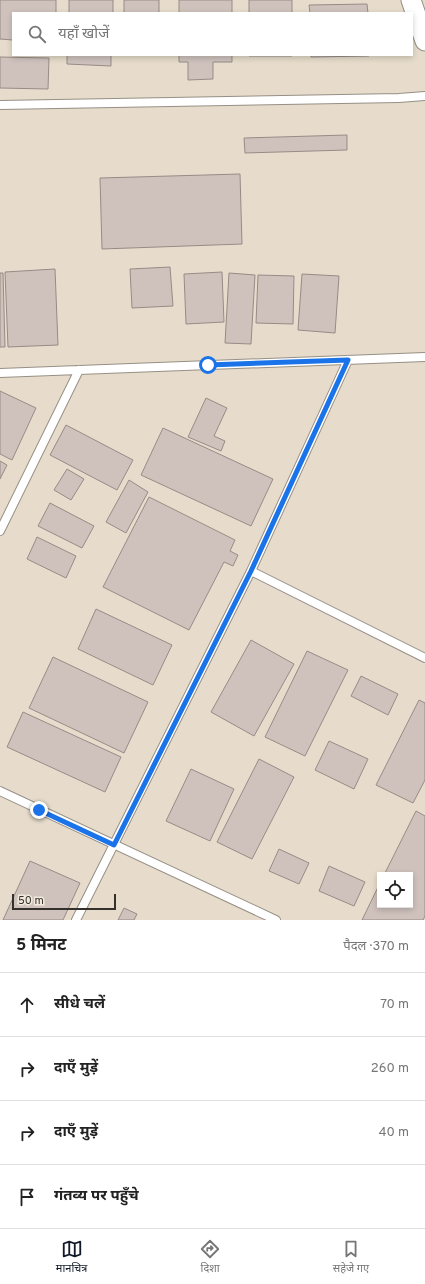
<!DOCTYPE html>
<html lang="hi">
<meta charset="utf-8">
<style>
:root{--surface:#fff;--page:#f2f2f2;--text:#222;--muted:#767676;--line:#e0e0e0;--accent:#111827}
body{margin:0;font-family:Overpass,"Noto Sans Devanagari",sans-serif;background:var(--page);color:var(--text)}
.controls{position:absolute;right:12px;bottom:12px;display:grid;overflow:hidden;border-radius:0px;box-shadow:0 2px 6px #0003}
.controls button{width:36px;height:36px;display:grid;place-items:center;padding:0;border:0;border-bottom:1px solid var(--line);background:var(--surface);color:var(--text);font:20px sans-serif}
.scale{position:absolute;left:12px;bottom:10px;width:104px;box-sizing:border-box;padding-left:4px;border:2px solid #34312d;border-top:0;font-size:11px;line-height:14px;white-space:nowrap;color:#34312d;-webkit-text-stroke:3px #f1e9de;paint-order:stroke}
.stop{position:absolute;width:12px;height:12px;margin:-9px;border:3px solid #1a73e8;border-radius:50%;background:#fff}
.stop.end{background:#1a73e8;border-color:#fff;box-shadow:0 1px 4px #0008}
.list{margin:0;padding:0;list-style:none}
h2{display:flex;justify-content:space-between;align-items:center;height:52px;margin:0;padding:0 16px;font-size:17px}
h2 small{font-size:13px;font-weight:400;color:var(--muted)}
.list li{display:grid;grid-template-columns:26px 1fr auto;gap:12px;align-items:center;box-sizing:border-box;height:64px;padding:0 16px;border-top:1px solid var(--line)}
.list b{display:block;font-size:15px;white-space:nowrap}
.list em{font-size:13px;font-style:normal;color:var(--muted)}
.icon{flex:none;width:22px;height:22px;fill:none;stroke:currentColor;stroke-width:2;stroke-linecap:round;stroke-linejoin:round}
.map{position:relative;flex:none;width:425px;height:920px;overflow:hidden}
.search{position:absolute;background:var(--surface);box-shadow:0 2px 6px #0003;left:12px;right:12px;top:12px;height:44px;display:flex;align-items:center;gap:10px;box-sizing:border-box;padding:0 14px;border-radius:0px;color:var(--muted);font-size:15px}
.sheet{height:308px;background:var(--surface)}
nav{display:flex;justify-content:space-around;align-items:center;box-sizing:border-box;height:56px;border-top:1px solid var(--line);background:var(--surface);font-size:11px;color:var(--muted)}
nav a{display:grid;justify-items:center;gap:2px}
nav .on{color:var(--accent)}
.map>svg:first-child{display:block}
.built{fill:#e7dccb;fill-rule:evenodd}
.building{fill:#cfc2bd;stroke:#978b87}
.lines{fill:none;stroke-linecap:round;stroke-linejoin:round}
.service-casing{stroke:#968f85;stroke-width:10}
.tertiary-casing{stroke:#968f85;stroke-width:21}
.service{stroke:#fff;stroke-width:8}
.tertiary{stroke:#fff;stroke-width:19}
.route{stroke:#1a73e8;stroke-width:5}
</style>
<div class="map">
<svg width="425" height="920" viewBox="0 0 425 920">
<rect width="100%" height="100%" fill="#f1e9de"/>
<!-- built -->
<path class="built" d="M0 0H425V920H0ZM13 13H412V55H13ZM380 875H410V905H380Z"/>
<!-- building -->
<path class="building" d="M0 0H56V13H13V40L0 39Z
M69 0H113V13H69Z
M124 0H159V13H124Z
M179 0H232V13H179Z
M249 0H292V13H249Z
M367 4 368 13H310L309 5Z
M67 55H111V66L67 64Z
M179 55H232V62H213V79L188 80V62H179Z
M249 55H292V56H249Z
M311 55H369V56L311 57Z
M0 57 49 58 48 89 0 88Z
M347 135V150L245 153 244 138Z
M240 174 242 244 102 249 100 178Z
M170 267 173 306 132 308 130 269Z
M55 269 58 345 8 347 5 272Z
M222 272 224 322 186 324 184 274Z
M0 273H3L5 347H0Z
M229 273 255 275 251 344 225 343Z
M302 274 339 276 335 333 298 330Z
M258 275 294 276 293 324 256 323Z
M0 391 36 408 12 460 0 454Z
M206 398 227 408 214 436 225 441 221 451 188 437Z
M66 425 133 460 117 490 50 455Z
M163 428 273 479 251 526 141 475Z
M0 461 7 465 0 479Z
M67 469 84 479 71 500 54 490Z
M129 480 148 492 126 533 106 522Z
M149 497 235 540 230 551 238 555 233 566 224 562 189 630 103 587Z
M50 503 94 526 82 548 38 526Z
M37 537 76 556 66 578 27 559Z
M96 609 172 645 153 685 78 649Z
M251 640 294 664 254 736 211 712Z
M307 651 348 670 305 756 265 737Z
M53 657 148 702 124 753 29 708Z
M361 676 398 694 388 715 351 696Z
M419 700 425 703V780L413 803 376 785Z
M23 712 121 757 105 792 7 747Z
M329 741 368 759 354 789 315 770Z
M259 759 294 777 252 859 217 842Z
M191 769 234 789 210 841 166 821Z
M416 811 425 816V916L423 920H362L380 883V905H410V875H384Z
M279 849 309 863 299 884 269 871Z
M30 861 80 883 63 920H3Z
M329 866 365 882 354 906 319 891Z
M124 908 137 914 134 920H118Z"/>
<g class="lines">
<!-- service casing -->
<g class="service-casing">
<path id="service" d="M0 105 399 98 425 96
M0 373 425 357
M0 531 79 370
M251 571 348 360
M0 791 276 920
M76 920 251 571 425 658"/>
</g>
<!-- tertiary casing -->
<g class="tertiary-casing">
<path id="tertiary" d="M411 0 425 41"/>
</g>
<!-- service -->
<use href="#service" class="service"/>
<!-- tertiary -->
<use href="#tertiary" class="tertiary"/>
</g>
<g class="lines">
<!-- route -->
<path class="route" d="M39 810 114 845 251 571 348 360 208 365"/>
</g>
</svg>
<div class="controls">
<button><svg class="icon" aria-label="locate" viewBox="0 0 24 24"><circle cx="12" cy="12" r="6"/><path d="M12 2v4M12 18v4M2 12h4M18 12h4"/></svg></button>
</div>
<div class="scale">50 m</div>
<div class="stop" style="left:208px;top:365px"></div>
<div class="stop end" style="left:39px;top:810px"></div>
<div class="search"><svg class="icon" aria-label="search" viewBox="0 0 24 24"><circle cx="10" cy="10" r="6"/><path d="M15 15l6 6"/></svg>यहाँ खोजें</div>
</div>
<section class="sheet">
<h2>5 मिनट<small>पैदल · 370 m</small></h2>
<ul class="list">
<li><svg class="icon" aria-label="ahead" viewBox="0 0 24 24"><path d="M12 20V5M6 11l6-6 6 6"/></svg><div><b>सीधे चलें</b></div><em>70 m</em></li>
<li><svg class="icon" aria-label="right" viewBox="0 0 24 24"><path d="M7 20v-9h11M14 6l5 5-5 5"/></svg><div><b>दाएँ मुड़ें</b></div><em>260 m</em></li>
<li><svg class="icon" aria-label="right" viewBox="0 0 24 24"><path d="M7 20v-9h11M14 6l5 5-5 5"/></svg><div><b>दाएँ मुड़ें</b></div><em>40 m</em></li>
<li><svg class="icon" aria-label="arrive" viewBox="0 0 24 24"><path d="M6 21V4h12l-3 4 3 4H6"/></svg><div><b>गंतव्य पर पहुँचे</b></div></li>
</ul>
</section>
<nav>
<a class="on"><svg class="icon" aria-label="map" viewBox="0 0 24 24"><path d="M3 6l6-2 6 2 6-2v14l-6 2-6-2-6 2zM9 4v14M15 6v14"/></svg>मानचित्र</a>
<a><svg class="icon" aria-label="directions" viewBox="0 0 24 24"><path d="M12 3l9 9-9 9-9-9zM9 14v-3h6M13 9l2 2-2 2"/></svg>दिशा</a>
<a><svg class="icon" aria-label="saved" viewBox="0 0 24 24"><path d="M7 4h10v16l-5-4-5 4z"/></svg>सहेजे गए</a>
</nav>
